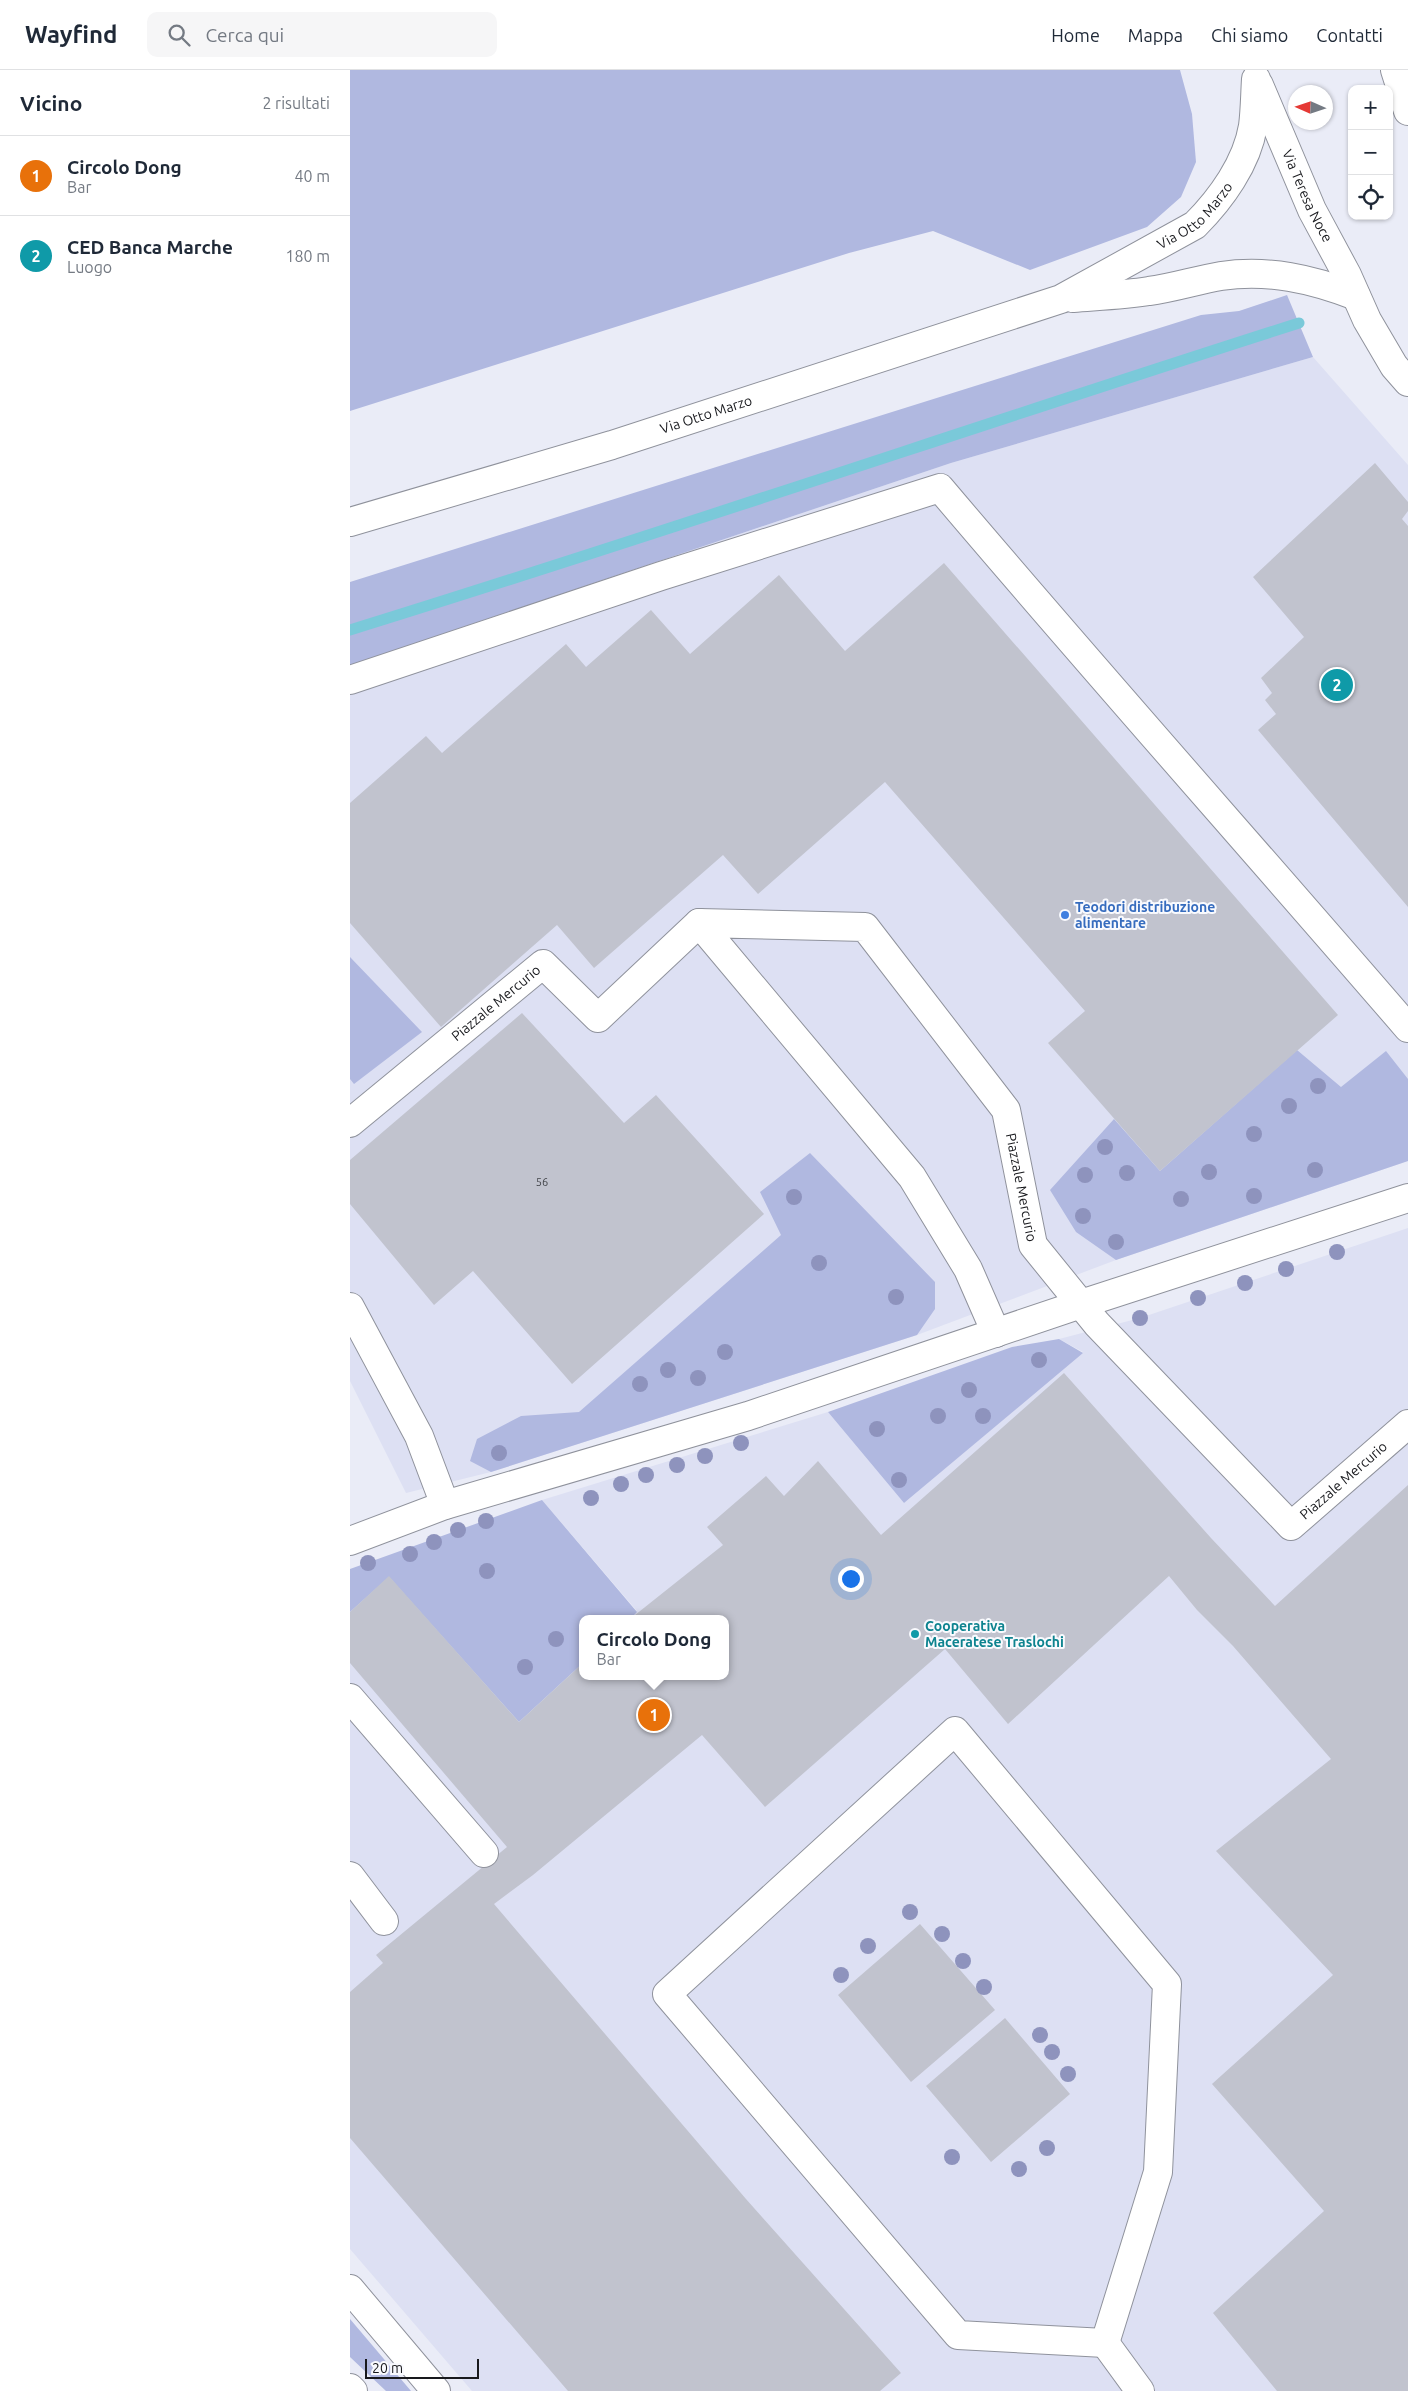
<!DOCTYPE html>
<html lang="it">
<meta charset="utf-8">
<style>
:root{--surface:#fff;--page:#f6f6f7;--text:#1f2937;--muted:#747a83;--line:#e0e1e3;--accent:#2563eb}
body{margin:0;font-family:Ubuntu,sans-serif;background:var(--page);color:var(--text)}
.controls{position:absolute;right:15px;top:15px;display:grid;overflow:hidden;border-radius:10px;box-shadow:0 1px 4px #0004}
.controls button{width:45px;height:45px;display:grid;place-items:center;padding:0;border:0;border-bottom:1px solid var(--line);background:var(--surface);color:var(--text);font:25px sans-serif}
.compass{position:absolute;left:938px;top:15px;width:45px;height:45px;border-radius:50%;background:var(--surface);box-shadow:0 1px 4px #0004;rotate:273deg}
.scale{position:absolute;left:15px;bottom:12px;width:114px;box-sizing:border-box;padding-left:5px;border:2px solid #18191d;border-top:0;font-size:14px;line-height:18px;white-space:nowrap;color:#18191d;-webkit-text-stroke:4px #f9fafe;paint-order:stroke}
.you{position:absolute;left:500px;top:1508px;width:18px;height:18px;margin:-12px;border:4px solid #fff;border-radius:50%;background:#1a73e8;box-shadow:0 0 0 8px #1a73e833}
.badge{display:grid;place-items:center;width:32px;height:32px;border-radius:50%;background:var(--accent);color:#fff;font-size:16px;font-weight:700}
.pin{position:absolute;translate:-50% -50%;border:2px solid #fff;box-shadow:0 1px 5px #0006}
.popup{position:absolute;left:229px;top:1545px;width:150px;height:65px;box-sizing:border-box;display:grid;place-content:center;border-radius:10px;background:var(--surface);filter:drop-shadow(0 1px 4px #0005);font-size:16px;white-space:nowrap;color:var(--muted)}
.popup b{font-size:19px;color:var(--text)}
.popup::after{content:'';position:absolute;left:50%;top:100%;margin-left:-10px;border:10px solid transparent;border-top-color:var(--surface)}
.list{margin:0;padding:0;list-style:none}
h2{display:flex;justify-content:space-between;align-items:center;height:65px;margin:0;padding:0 20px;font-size:21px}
h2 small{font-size:16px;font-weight:400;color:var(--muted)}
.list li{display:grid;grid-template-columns:32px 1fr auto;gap:15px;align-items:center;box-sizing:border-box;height:80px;padding:0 20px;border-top:1px solid var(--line)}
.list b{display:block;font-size:19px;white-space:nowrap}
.list p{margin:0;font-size:16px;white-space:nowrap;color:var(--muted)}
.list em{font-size:16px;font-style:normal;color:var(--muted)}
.icon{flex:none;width:28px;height:28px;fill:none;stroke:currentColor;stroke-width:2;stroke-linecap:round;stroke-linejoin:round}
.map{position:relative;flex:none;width:1058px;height:2321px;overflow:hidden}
header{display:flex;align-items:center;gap:30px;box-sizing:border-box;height:70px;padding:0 25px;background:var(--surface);border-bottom:1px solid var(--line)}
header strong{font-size:24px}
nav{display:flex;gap:28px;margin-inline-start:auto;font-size:18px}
.search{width:350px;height:45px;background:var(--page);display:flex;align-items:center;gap:12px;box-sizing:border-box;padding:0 18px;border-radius:10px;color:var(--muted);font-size:19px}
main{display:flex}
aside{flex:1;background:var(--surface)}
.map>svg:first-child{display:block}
.built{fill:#dde0f3}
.green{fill:#b0b8e0}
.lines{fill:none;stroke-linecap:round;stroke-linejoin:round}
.stream{stroke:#7ac9d9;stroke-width:11}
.building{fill:#c1c3ce}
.minor-casing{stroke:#8f929c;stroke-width:30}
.minor{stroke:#fff;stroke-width:28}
.tree{fill:#8e93bd}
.shop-dot{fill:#3f7fe0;stroke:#f9fafe;stroke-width:2}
.culture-dot{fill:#0f9aa8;stroke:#f9fafe;stroke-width:2}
.labels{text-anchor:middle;stroke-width:4;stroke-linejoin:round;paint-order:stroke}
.number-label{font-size:11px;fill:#424449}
.street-label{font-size:14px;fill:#18191d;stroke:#f9fafe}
.shop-label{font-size:14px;font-weight:bold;fill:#366cbe;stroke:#f9fafe;text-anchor:start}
.culture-label{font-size:14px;font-weight:bold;fill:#0d838f;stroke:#f9fafe;text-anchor:start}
</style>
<header>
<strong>Wayfind</strong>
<div class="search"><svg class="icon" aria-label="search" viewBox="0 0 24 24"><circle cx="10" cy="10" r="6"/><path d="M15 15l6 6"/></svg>Cerca qui</div>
<nav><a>Home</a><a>Mappa</a><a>Chi siamo</a><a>Contatti</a></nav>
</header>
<main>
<aside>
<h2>Vicino<small>2 risultati</small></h2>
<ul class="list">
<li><span class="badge" style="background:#e8710a">1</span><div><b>Circolo Dong</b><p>Bar</p></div><em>40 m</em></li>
<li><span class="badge" style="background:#0f9aa8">2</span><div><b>CED Banca Marche</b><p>Luogo</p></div><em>180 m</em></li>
</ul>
</aside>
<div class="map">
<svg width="1058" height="2321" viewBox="0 0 1058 2321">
<rect width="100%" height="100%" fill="#eaecf7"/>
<!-- built -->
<path class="built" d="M963 287 1058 395V1091L766 1190 567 1265 141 1402 56 1423 0 1311V595L601 393Z
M1058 1158V2321H122L0 2179V1542L39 1506 169 1652 233 1593V1606H375V1549H280L287 1541 192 1430 478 1342 554 1433 733 1282 709 1269 790 1248Z"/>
<!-- green -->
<path class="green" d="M0 0H830L842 44 846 92 831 127 797 157 680 200 583 161 499 183 0 341Z
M937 225 963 287 601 393 0 595V512L851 245 889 241Z
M0 887 72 962 4 1014 0 1009Z
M947 980 991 1017 1036 981 1058 1009V1091L766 1190 726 1162 700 1120 764 1049 810 1101Z
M460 1083 585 1212V1239L567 1265 141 1402 120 1391 127 1369 171 1346 229 1342 431 1165 410 1122Z
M709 1269 733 1283 554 1433 478 1342 662 1277Z
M192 1430 287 1542 280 1549H233V1593L169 1652 39 1507 0 1542V1499Z
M0 2249 61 2321H36L0 2287Z"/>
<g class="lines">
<!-- stream -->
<path class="stream" d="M0 560C317 462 632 354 949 253"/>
</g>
<!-- building -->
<path class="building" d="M1025 393 1058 432V441L1052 449 1058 456V837L908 660 926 644 915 630 922 623 911 608 954 567 903 507Z
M594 493 988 945 810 1101 698 973 735 941 535 712 408 824 373 785 244 898 207 855 91 957 0 853V733L76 666 92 683 216 574 236 597 301 540 340 584 429 505 495 581Z
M172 943 274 1053 306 1025 414 1144 222 1314 123 1201 84 1235 0 1134V1090Z
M714 1303 861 1468 925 1536 1058 1415V2321H927L863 2243 974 2141 862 2014 983 1905 866 1781 981 1689 883 1576 847 1540 819 1506 658 1654 595 1579 415 1737 352 1665 183 1805 144 1834 396 2129 551 2303 530 2321H218L0 2068V1922L33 1893 26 1885 157 1777 0 1593V1542L39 1506 169 1652 233 1593V1606H375V1549H280L373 1475 357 1457 416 1406 434 1426 468 1391 531 1465Z
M570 1854 645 1940 561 2012 488 1925Z
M655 1948 720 2024 641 2092 576 2016Z"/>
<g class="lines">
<!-- minor casing -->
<g class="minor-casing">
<g id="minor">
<path d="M1045 0 1058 41"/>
<path id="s1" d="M909 15 962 140 997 205 1017 250 1044 296 1058 312"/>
<path d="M723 228C748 226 774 225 799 221 823 218 847 210 871 206 918 199 962 209 1006 226"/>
<path id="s2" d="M0 452 262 375 711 229 845 155C871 129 897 93 903 56 905 41 905 25 906 9"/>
<path d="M0 610 311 506 590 418C744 600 902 777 1058 958"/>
<path id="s3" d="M0 1053 193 894 248 948 349 853"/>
<path d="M0 1237 69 1366 95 1435"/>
<path id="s4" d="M646 1263 618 1199 562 1107 349 853 515 857 656 1040 683 1175 747 1254 941 1456 1058 1354"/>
<path d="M0 1471 95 1435 398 1346 731 1234 1058 1128"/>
<path d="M0 1628 134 1783"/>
<path d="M605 1661 817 1914 808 2102 755 2273 608 2265 317 1924Z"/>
<path d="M0 1806 34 1851"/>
<path d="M0 2219 86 2321"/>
<path d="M755 2273 790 2321"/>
<path d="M0 2318 3 2321"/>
</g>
</g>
<!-- minor -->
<use href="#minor" class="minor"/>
</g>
<!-- trees -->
<g class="tree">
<circle cx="968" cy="1016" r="8"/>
<circle cx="939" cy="1036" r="8"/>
<circle cx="904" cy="1064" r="8"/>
<circle cx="755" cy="1077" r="8"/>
<circle cx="965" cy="1100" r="8"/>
<circle cx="859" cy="1102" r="8"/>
<circle cx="777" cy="1103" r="8"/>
<circle cx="735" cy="1105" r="8"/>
<circle cx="904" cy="1126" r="8"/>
<circle cx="444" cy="1127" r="8"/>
<circle cx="831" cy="1129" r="8"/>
<circle cx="733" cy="1146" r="8"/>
<circle cx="766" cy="1172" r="8"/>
<circle cx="987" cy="1182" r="8"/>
<circle cx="469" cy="1193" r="8"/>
<circle cx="936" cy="1199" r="8"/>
<circle cx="895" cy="1213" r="8"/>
<circle cx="546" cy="1227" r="8"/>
<circle cx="848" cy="1228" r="8"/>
<circle cx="790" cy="1248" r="8"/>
<circle cx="375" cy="1282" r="8"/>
<circle cx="689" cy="1290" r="8"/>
<circle cx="318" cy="1300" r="8"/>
<circle cx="348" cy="1308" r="8"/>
<circle cx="290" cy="1314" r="8"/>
<circle cx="619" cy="1320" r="8"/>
<circle cx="588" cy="1346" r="8"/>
<circle cx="633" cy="1346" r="8"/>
<circle cx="527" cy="1359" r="8"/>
<circle cx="391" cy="1373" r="8"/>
<circle cx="149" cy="1383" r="8"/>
<circle cx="355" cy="1386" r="8"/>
<circle cx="327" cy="1395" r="8"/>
<circle cx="296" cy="1405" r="8"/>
<circle cx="549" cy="1410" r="8"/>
<circle cx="271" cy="1414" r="8"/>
<circle cx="241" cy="1428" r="8"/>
<circle cx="136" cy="1451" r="8"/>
<circle cx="108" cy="1460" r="8"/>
<circle cx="84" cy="1472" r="8"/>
<circle cx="60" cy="1484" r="8"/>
<circle cx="18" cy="1493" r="8"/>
<circle cx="137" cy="1501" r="8"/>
<circle cx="206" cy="1569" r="8"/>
<circle cx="175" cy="1597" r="8"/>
<circle cx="560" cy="1842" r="8"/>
<circle cx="592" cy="1864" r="8"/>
<circle cx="518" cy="1876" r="8"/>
<circle cx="613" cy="1891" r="8"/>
<circle cx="491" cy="1905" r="8"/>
<circle cx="634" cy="1917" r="8"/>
<circle cx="690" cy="1965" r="8"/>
<circle cx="702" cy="1982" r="8"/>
<circle cx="718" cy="2004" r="8"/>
<circle cx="697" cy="2078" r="8"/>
<circle cx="602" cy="2087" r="8"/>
<circle cx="669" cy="2099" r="8"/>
</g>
<!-- markers -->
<circle class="shop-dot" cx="715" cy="845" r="5"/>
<circle class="culture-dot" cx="565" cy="1564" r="5"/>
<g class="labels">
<!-- number labels -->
<g class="number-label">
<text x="192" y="1116">56</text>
</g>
<!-- street labels -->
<g class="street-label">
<text dy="5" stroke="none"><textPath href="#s1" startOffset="121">Via Teresa Noce</textPath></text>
<text dy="5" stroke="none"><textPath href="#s2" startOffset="904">Via Otto Marzo</textPath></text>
<text dy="5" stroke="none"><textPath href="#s2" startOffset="372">Via Otto Marzo</textPath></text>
<text dy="5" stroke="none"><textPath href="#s3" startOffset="189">Piazzale Mercurio</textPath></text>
<text dy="5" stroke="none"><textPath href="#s4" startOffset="985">Piazzale Mercurio</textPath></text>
<text dy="5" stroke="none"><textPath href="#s4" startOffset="1495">Piazzale Mercurio</textPath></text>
</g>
<!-- shop labels -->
<g class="shop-label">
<text x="725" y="842">Teodori distribuzione<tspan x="725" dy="16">alimentare</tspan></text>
</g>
<!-- culture labels -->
<g class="culture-label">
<text x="575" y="1561">Cooperativa<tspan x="575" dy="16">Maceratese Traslochi</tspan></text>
</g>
</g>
</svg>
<div class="controls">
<button>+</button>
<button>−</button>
<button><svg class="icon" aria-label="locate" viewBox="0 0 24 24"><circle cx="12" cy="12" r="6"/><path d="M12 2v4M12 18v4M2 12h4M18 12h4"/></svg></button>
</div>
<svg class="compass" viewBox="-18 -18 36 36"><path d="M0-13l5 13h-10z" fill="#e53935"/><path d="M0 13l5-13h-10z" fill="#747a83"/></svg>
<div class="scale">20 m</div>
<div class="you"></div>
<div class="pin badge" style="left:304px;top:1645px;background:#e8710a">1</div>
<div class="popup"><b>Circolo Dong</b>Bar</div>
<div class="pin badge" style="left:987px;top:615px;background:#0f9aa8">2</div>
</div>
</main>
